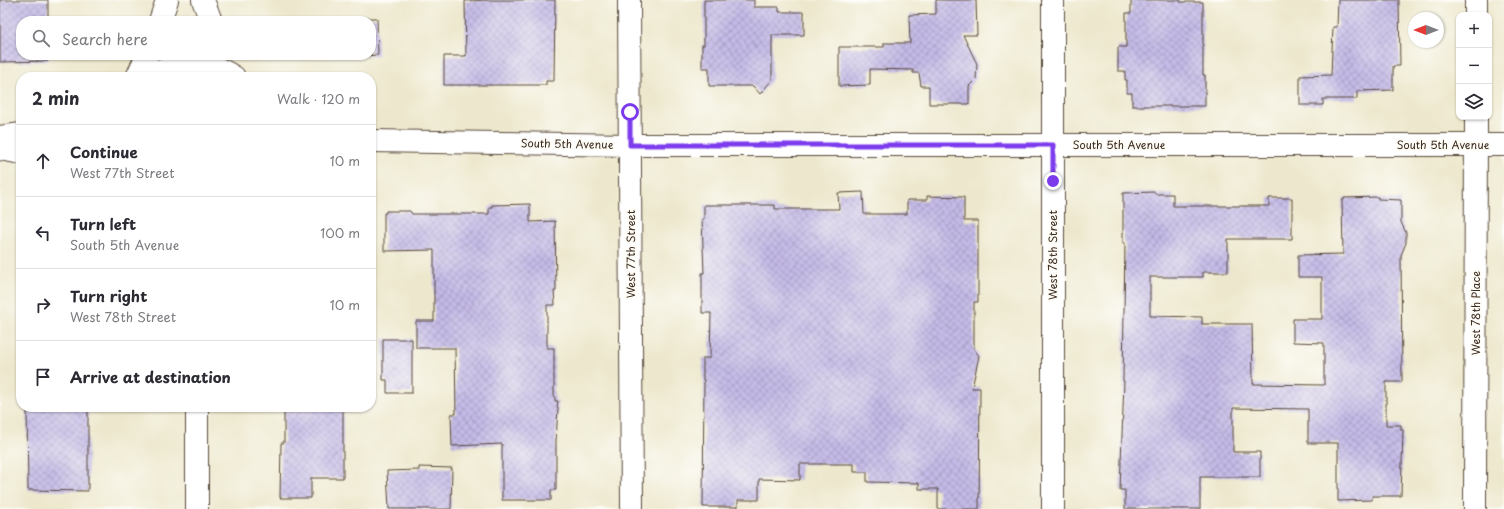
<!DOCTYPE html>
<meta charset="utf-8">
<style>
:root{--surface:#fff;--page:#f7f7f7;--text:#2b2b33;--muted:#7c7c81;--line:#e1e1e2}
body{margin:0;font-family:"Playpen Sans",sans-serif;background:var(--page);color:var(--text)}
.controls{position:absolute;right:12px;top:12px;display:grid;overflow:hidden;border-radius:8px;box-shadow:0 1px 3px #0004}
.controls button{width:36px;height:36px;display:grid;place-items:center;padding:0;border:0;border-bottom:1px solid var(--line);background:var(--surface);color:var(--text);font:20px sans-serif}
.compass{position:absolute;left:1408px;top:12px;width:36px;height:36px;border-radius:50%;background:var(--surface);box-shadow:0 1px 3px #0004;rotate:270deg}
.stop{position:absolute;width:12px;height:12px;margin:-9px;border:3px solid #7c3aed;border-radius:50%;background:#fff}
.stop.end{background:#7c3aed;border-color:#fff;box-shadow:0 1px 4px #0008}
.list{margin:0;padding:0;list-style:none}
h2{display:flex;justify-content:space-between;align-items:center;height:52px;margin:0;padding:0 16px;font-size:17px}
h2 small{font-size:13px;font-weight:400;color:var(--muted)}
.list li{display:grid;grid-template-columns:26px 1fr auto;gap:12px;align-items:center;box-sizing:border-box;height:72px;padding:0 16px;border-top:1px solid var(--line)}
.list b{display:block;font-size:15px;white-space:nowrap}
.list p{margin:0;font-size:13px;white-space:nowrap;color:var(--muted)}
.list em{font-size:13px;font-style:normal;color:var(--muted)}
.icon{flex:none;width:22px;height:22px;fill:none;stroke:currentColor;stroke-width:2;stroke-linecap:round;stroke-linejoin:round}
.map{position:relative;flex:none;width:1504px;height:509px;overflow:hidden}
.search{position:absolute;background:var(--surface);box-shadow:0 1px 3px #0004;left:16px;top:16px;width:360px;height:44px;display:flex;align-items:center;gap:10px;box-sizing:border-box;padding:0 14px;border-radius:16px;color:var(--muted);font-size:15px}
.panel{position:absolute;background:var(--surface);box-shadow:0 1px 3px #0004;left:16px;top:72px;width:360px;height:340px;border-radius:16px}
.map>svg:first-child{display:block}
.building{fill:url(#building-cross-hatch)}
.lines{fill:none;stroke-linecap:round;stroke-linejoin:round}
.minor-casing{stroke:#564638;stroke-width:24}
.tertiary-casing{stroke:#564638;stroke-width:24}
.minor{stroke:#fff;stroke-width:22}
.tertiary{stroke:#fff;stroke-width:22}
.route{stroke:#7c3aed;stroke-width:5}
.labels{text-anchor:middle;stroke-width:4;stroke-linejoin:round;paint-order:stroke}
.street-label{font-size:11px;fill:#3b2a1e;stroke:#fdfcf7}
</style>
<div class="map">
<svg width="1504" height="509" viewBox="0 0 1504 509">
<defs>
<pattern id="building-cross-hatch" width="8" height="8" patternUnits="userSpaceOnUse"><rect width="8" height="8" fill="#c5bbe8"/><path d="M0 0l8 8M0 8l8-8" fill="none" stroke="#a198bb"/></pattern>
</defs>
<rect width="100%" height="100%" fill="#fdfcf7"/>
<filter id="ink" filterUnits="userSpaceOnUse"><feTurbulence type="fractalNoise" baseFrequency=".025" numOctaves="2"/><feDisplacementMap in="SourceGraphic" scale="8" xChannelSelector="R" yChannelSelector="G"/><feConvolveMatrix kernelMatrix="1 2 1 2 8 2 1 2 1" color-interpolation-filters="sRGB"/></filter>
<filter id="wash" filterUnits="userSpaceOnUse"><feTurbulence type="fractalNoise" baseFrequency=".012" numOctaves="4" result="noise"/><feDisplacementMap in="SourceGraphic" scale="16" xChannelSelector="R" yChannelSelector="G"/><feGaussianBlur stdDeviation="0.9" result="paint"/><feColorMatrix in="noise" values="0 0 0 0 0 0 0 0 0 0 0 0 0 0 0 0 0 1.4 0 .05"/><feComposite in="paint" operator="in"/></filter>
<g filter="url(#wash)">
<rect width="100%" height="100%" fill="#ede8cd"/>
<g id="blocks">
<!-- building -->
<path class="building" d="M0 0H48V21H21V55H48V61L0 62Z
M491 0H555L554 81H546V85H444V56H466L465 1Z
M704 0H754V7H779V12H804V35H772V80L760 94 753 86H709V68H702V45H704Z
M936 0H976L977 35H963L977 64 976 79 969 86V104H929V86H921L919 73H913V70L870 69V85L839 86V47H884V43H910L909 15 936 14Z
M1131 0H1180V2H1203V75H1205V106H1132V93H1127V80H1125V71H1118V47H1126V13H1131Z
M1338 0H1399L1400 66H1393V90L1357 91V99H1323V105H1300V76L1331 75 1333 27H1337Z
M349 18H377L378 55 349 57V55H371V21H349Z
M863 192 864 214H907V200H927V196L964 197V221H978V302H974V349L979 356 972 388H980L979 509H938V489H919V483L867 482V472H854V464H800V480L759 479V500H738V507H703L704 380H703V358H710L711 313H702V273H704L702 219H704V205H775V209H839L838 193Z
M1155 192V194H1173V206H1269V198H1292V239H1228V272H1203V277H1150V316L1202 317V324H1252L1253 384 1324 385V343L1293 342V319H1322V277H1298V255L1343 254 1342 200H1344V198L1378 197V199L1401 200V222L1406 233V243L1401 255 1402 382H1386V425H1401V430H1403L1401 496H1372V500L1338 501V443H1308V409L1233 408V452H1260V477H1200V509H1125V490H1120L1124 381H1123L1125 243H1123V193Z
M530 204V222L555 221 556 291H554L555 305H547V348H554V396H555V401H558L557 407H558L556 442V490H551V500H502V444L452 446 451 414H456L455 348H416V321H434V250L384 251V213H386V211H410L412 214H489V207H492V205Z
M383 339H412V393H387V380H383Z
M27 407H88V491L28 490Z
M284 407H343V478H311V498H280L281 443H284Z
M419 467 452 468 451 509H389L387 471 419 470Z"/>
</g>
</g>
<g filter="url(#ink)">
<use href="#blocks" fill-opacity="0" stroke="#564638" stroke-width="1"/>
<g class="lines">
<!-- minor casing -->
<g class="minor-casing">
<path id="minor" d="M629 0 632 509
M1053 0V509
M1476 0V15
M1475 509 1476 117"/>
</g>
<!-- tertiary casing -->
<g class="tertiary-casing">
<path id="tertiary" d="M203 0 211 21
M160 21 167 0
M137 77 147 55
M147 77C151 74 156 72 161 70 187 60 211 62 234 77
M0 137 21 134
M371 141 630 145H1504
M0 149 21 153
M197 407V509"/>
</g>
<!-- minor -->
<use href="#minor" class="minor"/>
<!-- tertiary -->
<use href="#tertiary" class="tertiary"/>
</g>
</g>
<g class="lines" filter="url(#ink)">
<!-- route -->
<path class="route" d="M630 112V145H1053V181"/>
</g>
<g class="labels">
<!-- street labels -->
<g class="street-label">
<text transform="translate(567 144) rotate(1)" y="4">South 5th Avenue</text>
<text x="1119" y="149">South 5th Avenue</text>
<text x="1443" y="149">South 5th Avenue</text>
<text transform="translate(631 254) rotate(-90)" y="4">West 77th Street</text>
<text transform="translate(1053 255) rotate(-90)" y="4">West 78th Street</text>
<text transform="translate(1476 313) rotate(-90)" y="4">West 78th Place</text>
</g>
</g>
</svg>
<div class="controls">
<button>+</button>
<button>−</button>
<button><svg class="icon" aria-label="layers" viewBox="0 0 24 24"><path d="M12 4l9 5-9 5-9-5zM3 14l9 5 9-5"/></svg></button>
</div>
<svg class="compass" viewBox="-18 -18 36 36"><path d="M0-13l5 13h-10z" fill="#e53935"/><path d="M0 13l5-13h-10z" fill="#7c7c81"/></svg>
<div class="stop" style="left:630px;top:112px"></div>
<div class="stop end" style="left:1053px;top:181px"></div>
<div class="search"><svg class="icon" aria-label="search" viewBox="0 0 24 24"><circle cx="10" cy="10" r="6"/><path d="M15 15l6 6"/></svg>Search here</div>
<section class="panel">
<h2>2 min<small>Walk · 120 m</small></h2>
<ul class="list">
<li><svg class="icon" aria-label="ahead" viewBox="0 0 24 24"><path d="M12 20V5M6 11l6-6 6 6"/></svg><div><b>Continue</b><p>West 77th Street</p></div><em>10 m</em></li>
<li><svg class="icon" aria-label="left" viewBox="0 0 24 24"><path d="M17 20v-9H6M10 6l-5 5 5 5"/></svg><div><b>Turn left</b><p>South 5th Avenue</p></div><em>100 m</em></li>
<li><svg class="icon" aria-label="right" viewBox="0 0 24 24"><path d="M7 20v-9h11M14 6l5 5-5 5"/></svg><div><b>Turn right</b><p>West 78th Street</p></div><em>10 m</em></li>
<li><svg class="icon" aria-label="arrive" viewBox="0 0 24 24"><path d="M6 21V4h12l-3 4 3 4H6"/></svg><div><b>Arrive at destination</b></div></li>
</ul>
</section>
</div>
